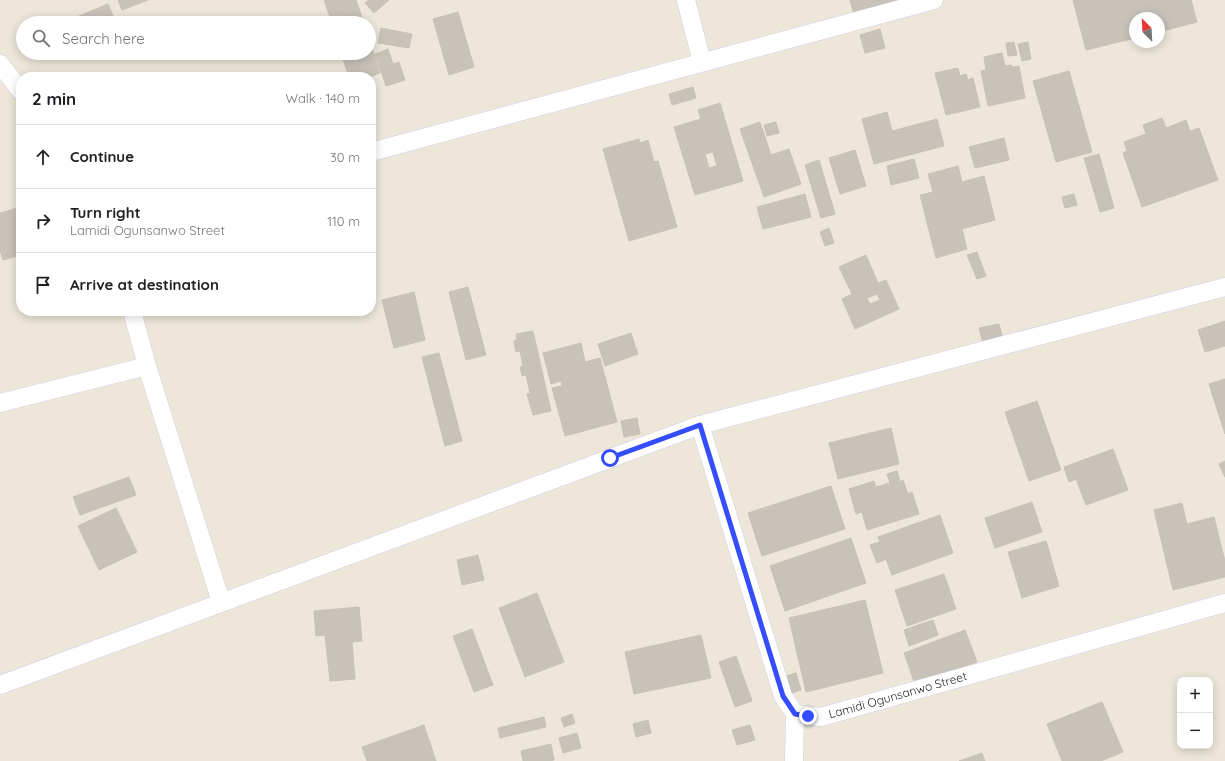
<!DOCTYPE html>
<meta charset="utf-8">
<style>
:root{--surface:#fff;--page:#f6f6f6;--text:#202124;--muted:#757577;--line:#e0e0e0}
body{margin:0;font-family:Quicksand,sans-serif;background:var(--page);color:var(--text)}
.controls{position:absolute;right:12px;bottom:12px;display:grid;overflow:hidden;border-radius:8px;box-shadow:0 2px 10px #0003}
.controls button{width:36px;height:36px;display:grid;place-items:center;padding:0;border:0;border-bottom:1px solid var(--line);background:var(--surface);color:var(--text);font:20px sans-serif}
.compass{position:absolute;left:1129px;top:12px;width:36px;height:36px;border-radius:50%;background:var(--surface);box-shadow:0 2px 10px #0003;rotate:336deg}
.stop{position:absolute;width:12px;height:12px;margin:-9px;border:3px solid #344dff;border-radius:50%;background:#fff}
.stop.end{background:#344dff;border-color:#fff;box-shadow:0 1px 4px #0008}
.list{margin:0;padding:0;list-style:none}
h2{display:flex;justify-content:space-between;align-items:center;height:52px;margin:0;padding:0 16px;font-size:17px}
h2 small{font-size:13px;font-weight:400;color:var(--muted)}
.list li{display:grid;grid-template-columns:26px 1fr auto;gap:12px;align-items:center;box-sizing:border-box;height:64px;padding:0 16px;border-top:1px solid var(--line)}
.list b{display:block;font-size:15px;white-space:nowrap}
.list p{margin:0;font-size:13px;white-space:nowrap;color:var(--muted)}
.list em{font-size:13px;font-style:normal;color:var(--muted)}
.icon{flex:none;width:22px;height:22px;fill:none;stroke:currentColor;stroke-width:2;stroke-linecap:round;stroke-linejoin:round}
.map{position:relative;flex:none;width:1225px;height:761px;overflow:hidden}
.search{position:absolute;background:var(--surface);box-shadow:0 2px 10px #0003;left:16px;top:16px;width:360px;height:44px;display:flex;align-items:center;gap:10px;box-sizing:border-box;padding:0 14px;border-radius:22px;color:var(--muted);font-size:15px}
.panel{position:absolute;background:var(--surface);box-shadow:0 2px 10px #0003;left:16px;top:72px;width:360px;height:244px;border-radius:16px}
.map>svg:first-child{display:block}
.building{fill:#c8c3b9;stroke:#c8c2b3;fill-rule:evenodd}
.lines{fill:none;stroke-linecap:round;stroke-linejoin:round}
.minor-casing{stroke:#ced1e4;stroke-width:19}
.minor{stroke:#fff;stroke-width:18}
.route{stroke:#344dff;stroke-width:5}
.labels{text-anchor:middle;stroke-width:3;stroke-linejoin:round;paint-order:stroke}
.street-label{font-size:12px;fill:#292929;stroke:#fff}
</style>
<div class="map">
<svg width="1225" height="761" viewBox="0 0 1225 761">
<rect width="100%" height="100%" fill="#ede6d9"/>
<!-- building -->
<path class="building" d="M118 0H148L122 10Z
M324 0H356L364 23H347L346 19 332 23Z
M369 0H389L374 13 365 3Z
M850 0H902L854 14Z
M1073 0H1191L1197 22 1159 32V18H1135V38L1086 50Z
M108 4 114 18 102 23H82L79 16Z
M458 12 474 67 449 75 433 19Z
M381 28 412 34 409 48 378 43Z
M880 29 885 48 865 53 860 35Z
M369 39 380 73 370 77H349L341 53H369Z
M1014 42 1017 55 1008 56 1006 43Z
M1028 42 1031 59 1022 61 1018 44Z
M388 49 393 64 399 62 405 80 386 86 375 54Z
M1002 53 1005 66 1011 65 1012 67 1019 66 1025 98 988 106 981 71 986 70 984 57Z
M958 68 960 76 966 74 968 80 973 78 980 107 946 115 935 73Z
M1069 71 1092 152 1056 162 1033 81Z
M693 87 696 98 672 105 669 94Z
M720 103 743 181 695 195 674 127 701 119 698 110ZM713 152 717 166 709 168 705 154Z
M887 112 892 131 937 119 944 146 874 164 862 119Z
M1162 118 1166 128 1186 120 1190 131 1199 128 1218 180 1142 207 1123 153 1127 151 1124 142 1146 134 1143 125Z
M760 122 771 155 789 149 801 184 764 197 740 129Z
M776 122 779 133 767 136 764 125Z
M1004 138 1009 160 975 168 969 147Z
M639 139 640 143 648 140 654 162 658 161 677 227 629 241 603 149Z
M855 150 866 186 840 194 829 158Z
M1099 154 1114 208 1100 212 1084 158Z
M914 159 919 178 891 185 887 166Z
M819 160 835 214 821 218 805 165Z
M958 166 962 182 984 176 995 220 962 229 967 249 936 258 920 195 933 192 928 174Z
M805 194 811 217 763 229 757 207Z
M1074 194 1077 205 1065 208 1062 197Z
M21 207V255L3 260 0 250V213Z
M829 228 834 243 825 246 820 232Z
M977 252 986 276 977 279 967 255Z
M866 255 878 283 886 280 899 309 855 329 842 299 852 294 839 267ZM877 294 880 300 870 304 867 298Z
M468 287 486 355 466 360 449 292Z
M414 292 425 340 394 348 382 300Z
M1225 321V346L1205 352 1198 330Z
M999 324 1003 339 983 343 979 328Z
M533 331 551 411 533 415 527 394 530 393 526 375 522 376 520 367 523 366 520 351 516 352 514 341 517 340 516 334Z
M631 333 638 354 605 366 598 344Z
M581 343 585 362 600 358 617 422 565 436 552 388 562 386 561 381 551 384 543 353Z
M439 353 462 441 445 446 422 357Z
M1225 379V434L1209 384Z
M1037 401 1061 470 1029 481 1005 412Z
M637 418 640 434 624 437 621 421Z
M891 428 899 464 838 479 829 443Z
M1113 449 1128 490 1086 505 1076 479 1069 482 1064 467Z
M1225 461V477L1219 464Z
M897 471 900 482 903 480 908 494 912 492 919 514 867 530 862 512 856 514 849 489 874 481 876 487 890 483 887 474Z
M129 477 136 495 80 515 73 497Z
M831 486 845 529 762 556 748 513Z
M1032 502 1042 532 995 548 985 518Z
M1182 503 1187 524 1214 517 1225 561V577L1173 590 1154 510Z
M116 508 137 552 99 570 78 526Z
M940 515 953 553 892 575 886 559 877 563 870 545 880 542 878 537Z
M851 538 866 583 785 611 770 566Z
M1046 541 1059 586 1022 598 1008 552Z
M478 555 484 580 462 585 457 560Z
M944 574 956 609 907 626 895 590Z
M537 593 564 662 525 677 499 608Z
M865 600 883 673 806 692 789 618Z
M359 607 362 641 352 642 355 679 330 681 325 635 316 636 314 611Z
M933 620 938 635 909 646 904 630Z
M472 629 493 685 474 692 453 636Z
M965 630 977 662 915 684 904 653Z
M701 635 711 678 634 694 625 652Z
M736 656 752 701 735 707 719 662Z
M796 673 801 690 788 694 783 677Z
M1102 702 1123 752 1101 761H1062L1047 724Z
M572 714 575 723 564 727 561 718Z
M544 717 546 727 500 738 498 728Z
M648 720 651 733 636 737 633 724Z
M424 725 436 761H367L362 747Z
M750 725 755 740 737 745 732 730Z
M577 733 581 748 563 753 559 738Z
M551 744 554 760 548 761H523L521 751Z
M982 753 985 761H959Z"/>
<g class="lines">
<!-- minor casing -->
<g class="minor-casing">
<g id="minor">
<path d="M686 0 702 62"/>
<path d="M0 64 21 91"/>
<path d="M371 152 934 0"/>
<path d="M132 311 147 366 221 602"/>
<path d="M0 403 147 366"/>
<path id="s1" d="M700 425 783 696 795 714 821 717 1225 603"/>
<path d="M0 685 700 425 1225 287"/>
<path d="M794 761 795 714"/>
</g>
</g>
<!-- minor -->
<use href="#minor" class="minor"/>
</g>
<g class="lines">
<!-- route -->
<path class="route" d="M610 458 700 425 783 696 795 714 808 716"/>
</g>
<g class="labels">
<!-- street labels -->
<g class="street-label">
<text dy="4" stroke="none"><textPath href="#s1" startOffset="411">Lamidi Ogunsanwo Street</textPath></text>
</g>
</g>
</svg>
<div class="controls">
<button>+</button>
<button>−</button>
</div>
<svg class="compass" viewBox="-18 -18 36 36"><path d="M0-13l5 13h-10z" fill="#e53935"/><path d="M0 13l5-13h-10z" fill="#757577"/></svg>
<div class="stop" style="left:610px;top:458px"></div>
<div class="stop end" style="left:808px;top:716px"></div>
<div class="search"><svg class="icon" aria-label="search" viewBox="0 0 24 24"><circle cx="10" cy="10" r="6"/><path d="M15 15l6 6"/></svg>Search here</div>
<section class="panel">
<h2>2 min<small>Walk · 140 m</small></h2>
<ul class="list">
<li><svg class="icon" aria-label="ahead" viewBox="0 0 24 24"><path d="M12 20V5M6 11l6-6 6 6"/></svg><div><b>Continue</b></div><em>30 m</em></li>
<li><svg class="icon" aria-label="right" viewBox="0 0 24 24"><path d="M7 20v-9h11M14 6l5 5-5 5"/></svg><div><b>Turn right</b><p>Lamidi Ogunsanwo Street</p></div><em>110 m</em></li>
<li><svg class="icon" aria-label="arrive" viewBox="0 0 24 24"><path d="M6 21V4h12l-3 4 3 4H6"/></svg><div><b>Arrive at destination</b></div></li>
</ul>
</section>
</div>
